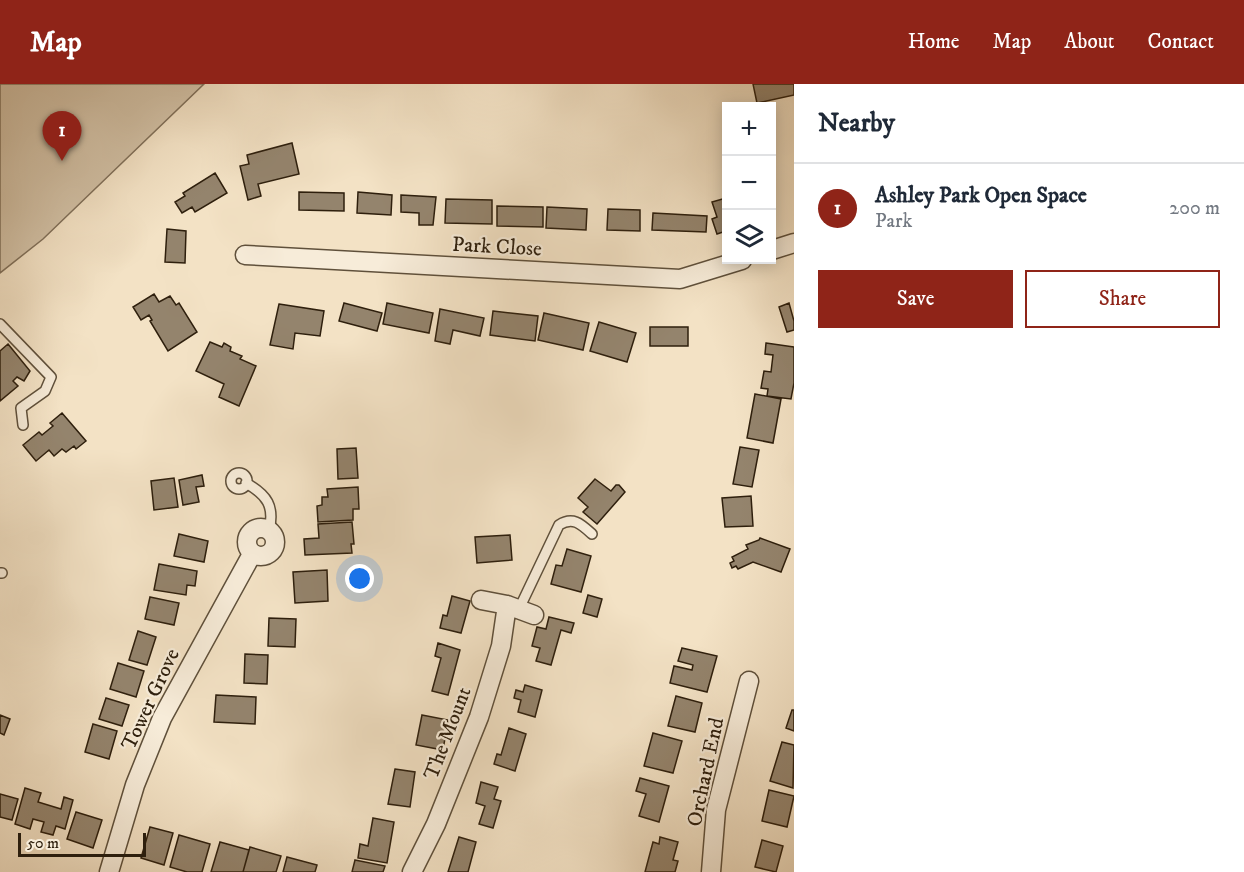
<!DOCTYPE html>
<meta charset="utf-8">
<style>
:root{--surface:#fff;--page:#f6f6f7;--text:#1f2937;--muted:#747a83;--line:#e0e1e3;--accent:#8f2418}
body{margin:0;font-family:"IM FELL DW Pica",serif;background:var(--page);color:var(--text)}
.controls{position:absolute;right:18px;top:18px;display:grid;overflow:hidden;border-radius:0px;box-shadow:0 3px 15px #0003}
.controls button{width:54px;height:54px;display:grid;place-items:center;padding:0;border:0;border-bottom:2px solid var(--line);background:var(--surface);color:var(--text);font:30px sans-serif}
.scale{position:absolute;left:18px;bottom:15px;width:128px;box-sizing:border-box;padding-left:6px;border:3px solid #2e1f0d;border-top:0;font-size:16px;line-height:21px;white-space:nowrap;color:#2e1f0d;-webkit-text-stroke:4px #f7ecd9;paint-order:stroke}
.you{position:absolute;left:360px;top:495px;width:21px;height:21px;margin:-15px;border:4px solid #fff;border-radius:50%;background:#1a73e8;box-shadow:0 0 0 9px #1a73e833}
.badge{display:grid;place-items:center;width:39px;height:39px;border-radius:50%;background:var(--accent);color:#fff;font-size:20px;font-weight:700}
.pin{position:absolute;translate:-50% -50px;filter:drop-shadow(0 2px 3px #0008)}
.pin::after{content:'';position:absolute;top:32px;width:21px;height:18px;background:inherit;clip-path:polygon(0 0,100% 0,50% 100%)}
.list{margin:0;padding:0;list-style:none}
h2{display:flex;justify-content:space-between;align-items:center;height:78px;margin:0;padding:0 24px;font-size:26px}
h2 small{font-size:20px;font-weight:400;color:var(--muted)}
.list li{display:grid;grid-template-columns:39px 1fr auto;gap:18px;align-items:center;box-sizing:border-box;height:90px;padding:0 24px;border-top:2px solid var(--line)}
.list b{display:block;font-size:22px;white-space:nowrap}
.list p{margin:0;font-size:20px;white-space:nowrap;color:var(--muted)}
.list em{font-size:20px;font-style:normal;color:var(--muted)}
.actions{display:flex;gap:12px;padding:18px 24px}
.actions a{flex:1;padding:14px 0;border:2px solid var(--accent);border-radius:0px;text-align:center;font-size:21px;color:var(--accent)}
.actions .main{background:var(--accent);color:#fff}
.icon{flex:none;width:33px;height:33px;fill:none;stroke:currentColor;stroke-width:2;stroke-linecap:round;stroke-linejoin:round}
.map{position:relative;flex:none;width:794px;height:788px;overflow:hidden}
header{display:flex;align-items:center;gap:36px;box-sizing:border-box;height:84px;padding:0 30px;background:var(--accent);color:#fff}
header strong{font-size:28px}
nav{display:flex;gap:33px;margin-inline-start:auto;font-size:21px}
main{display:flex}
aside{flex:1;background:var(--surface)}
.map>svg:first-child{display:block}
.green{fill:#d2c1a6;stroke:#80705a;stroke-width:1.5}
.building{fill:#94846d;stroke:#2e1f0d;stroke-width:1.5}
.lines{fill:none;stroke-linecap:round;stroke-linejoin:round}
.service-casing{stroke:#5f503b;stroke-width:12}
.minor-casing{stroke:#5f503b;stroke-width:21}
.service{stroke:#f7ecd9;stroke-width:9}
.minor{stroke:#f7ecd9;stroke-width:18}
.labels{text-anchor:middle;stroke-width:4.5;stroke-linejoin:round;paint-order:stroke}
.street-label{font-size:21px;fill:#2e1f0d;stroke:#f7ecd9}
</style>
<header>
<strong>Map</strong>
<nav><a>Home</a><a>Map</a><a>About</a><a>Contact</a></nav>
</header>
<main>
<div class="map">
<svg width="794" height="788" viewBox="0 0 794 788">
<rect width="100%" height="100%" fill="#f3e2c5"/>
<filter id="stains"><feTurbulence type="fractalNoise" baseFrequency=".00333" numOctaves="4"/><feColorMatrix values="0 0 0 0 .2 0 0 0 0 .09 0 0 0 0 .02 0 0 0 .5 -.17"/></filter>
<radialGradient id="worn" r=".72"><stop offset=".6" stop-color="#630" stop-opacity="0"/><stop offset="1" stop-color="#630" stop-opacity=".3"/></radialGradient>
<!-- green -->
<path class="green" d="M0 0H204L43 155 0 189Z"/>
<!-- building -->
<path class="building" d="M753 0H794V11L757 19Z
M292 59 299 90 258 100 261 112 248 116 240 82 249 80 247 71Z
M215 89 227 109 195 128 192 123 182 129 175 118 185 112 183 109Z
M299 108 344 109V127L299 126Z
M358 108 392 111 391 131 357 129Z
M401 111 436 113 433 141H419V129L401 128Z
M726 114V147L717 150 712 135 717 133 712 118Z
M446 115 492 116V140L445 139Z
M497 122 543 123V143L497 142Z
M547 123 587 125 586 146 546 144Z
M608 125 640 126V147L607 146Z
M653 129 707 132 706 148 652 146Z
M167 145 186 147 185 179 165 178Z
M154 210 159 218 170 212 176 221 179 219 197 248 168 267 150 237 152 236 149 231 141 236 133 223Z
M344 219 382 229 377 247 339 237Z
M387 219 433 229 429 249 383 240Z
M789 219 794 237V246L787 248 779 223Z
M279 220 324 227 320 252 295 249 293 265 270 261Z
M440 225 484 234 480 252 453 246 450 260 435 257Z
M493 227 538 232 535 257 490 251Z
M544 229 589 239 583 266 538 256Z
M599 238 636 249 627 278 590 267Z
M650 243H688V262H650Z
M210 258 222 263 224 259 231 263 230 267 242 272 240 275 256 282 239 322 219 313 224 300 196 287Z
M766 259 794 263V299L791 315 767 312 768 305 761 304 764 287 771 288 773 271 765 270Z
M8 260 30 287 24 297 17 293 13 297 18 302 0 317V267Z
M755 310 781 315 773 359 747 354Z
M62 329 86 357 76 365 74 362 66 368 62 365 54 372 49 366 36 377 23 361 39 348 42 351 53 342 50 339Z
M740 363 759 366 752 403 733 400Z
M356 364 358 394 338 395 337 365Z
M202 391 204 402 196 403 199 418 183 421 179 396Z
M174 394 178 423 154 426 151 397Z
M595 395 611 407 616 401H619L625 408 597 440 583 428 588 423 578 414Z
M358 403 359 425H353V436L318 438 317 422 322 421V413H328L327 405Z
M751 412 753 442 725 443 722 414Z
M352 438 354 460H351L352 469 305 471 304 455 319 454 318 440Z
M179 450 208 457 204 478 174 472Z
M510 451 512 476 477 479 475 453Z
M760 454 790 465 781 488 753 478 738 485 736 482 732 484 730 479 734 477 732 473 748 465 746 461 759 456Z
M567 465 591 472 581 508 551 500 556 481 562 482Z
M159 480 197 487 195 502 187 501 186 511 154 506Z
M327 486 328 517 295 519 293 488Z
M588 511 602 515 597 533 583 529Z
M452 512 470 517 461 549 440 544 443 531 447 532Z
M150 513 179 519 174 541 145 535Z
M549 533 574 539 571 549 561 546 551 581 536 577 540 564 532 562 537 543 546 545Z
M269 534 296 535 295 563 268 562Z
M138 547 156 553 147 581 129 576Z
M438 559 460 566 448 611 432 607 441 574 435 572Z
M682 564 717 572 707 608 670 599 674 582 692 586 693 581 678 577Z
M245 570 268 571 267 600 244 599Z
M118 579 144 587 136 613 110 605Z
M525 601 542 606 535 633 518 628 521 616 514 614 516 606 523 608Z
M216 611 256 613 255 640 214 638Z
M676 612 702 619 695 648 668 642Z
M106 614 129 621 122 642 99 635Z
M792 626H794V647L786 644Z
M0 631 10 635 4 651 0 649Z
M422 631 448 636 443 666 416 661Z
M93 640 117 647 109 675 85 668Z
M509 644 526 650 515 687 494 680 497 670 501 671Z
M653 649 682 657 673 689 644 682Z
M782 658 794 661 793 704 770 697Z
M395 685 415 688 410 723 388 720Z
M640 694 669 702 659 738 639 732 646 710 636 707Z
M481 698 498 703 494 715 501 717 493 744 479 740 485 722 476 719Z
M25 704 41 709 38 718 61 725 64 713 73 716 65 745 56 742 53 751 41 748 44 738 33 735 30 745 15 740Z
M769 706 794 712 787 743 762 737Z
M0 710 18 715 12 736 0 733Z
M76 728 102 736 93 764 67 755Z
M373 734 394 738 387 779 358 774 360 760 368 762Z
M150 743 173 749 164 781 141 774Z
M179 751 210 760 202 788H187L170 783Z
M459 753 476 758 468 788H448Z
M660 753 678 758 673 776 678 777 675 788H645L653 758 659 760Z
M762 756 783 762 776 788 755 783Z
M220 758 249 766 243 788H211Z
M250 763 281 772 276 788H243Z
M287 773 317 781 315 788H283Z
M355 776 385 782 383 788H352Z"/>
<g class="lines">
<!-- service casing -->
<g class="service-casing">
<path id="service" d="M0 240 51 293 45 307 21 324 23 341
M231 397a8 8 0 1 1 16 0a8 8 0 1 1-16 0Z
M246 399C267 411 275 422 269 447
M0 489H2
M519 525 559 441C573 432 581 440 592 450"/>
</g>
<!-- minor casing -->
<g class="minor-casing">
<path id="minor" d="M772 166 794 159
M245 171 680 195 742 176
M247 458a14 14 0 1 1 28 0a14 14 0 1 1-28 0Z
M481 516 507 521 534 531
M109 788 135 701 162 634 252 470
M412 788 436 740 479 633 501 562 507 521
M711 788 716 726 749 597"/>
</g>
<!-- service -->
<use href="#service" class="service"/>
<!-- minor -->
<use href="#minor" class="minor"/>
</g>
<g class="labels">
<!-- street labels -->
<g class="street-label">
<text transform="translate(497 162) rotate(3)" y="7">Park Close</text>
<text transform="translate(150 615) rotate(-65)" y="7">Tower Grove</text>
<text transform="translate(447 649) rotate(-69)" y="7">The Mount</text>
<text transform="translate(705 688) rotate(-78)" y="7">Orchard End</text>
</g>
</g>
<rect width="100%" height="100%" filter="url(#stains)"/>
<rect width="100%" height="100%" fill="url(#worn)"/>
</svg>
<div class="controls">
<button>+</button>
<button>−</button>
<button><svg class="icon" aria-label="layers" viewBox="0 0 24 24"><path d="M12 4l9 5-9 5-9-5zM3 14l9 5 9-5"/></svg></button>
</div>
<div class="scale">50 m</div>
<div class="you"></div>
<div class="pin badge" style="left:62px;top:77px">1</div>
</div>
<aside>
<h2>Nearby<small></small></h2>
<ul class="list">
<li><span class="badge">1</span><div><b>Ashley Park Open Space</b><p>Park</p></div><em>200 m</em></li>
</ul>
<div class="actions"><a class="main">Save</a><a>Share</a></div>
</aside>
</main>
